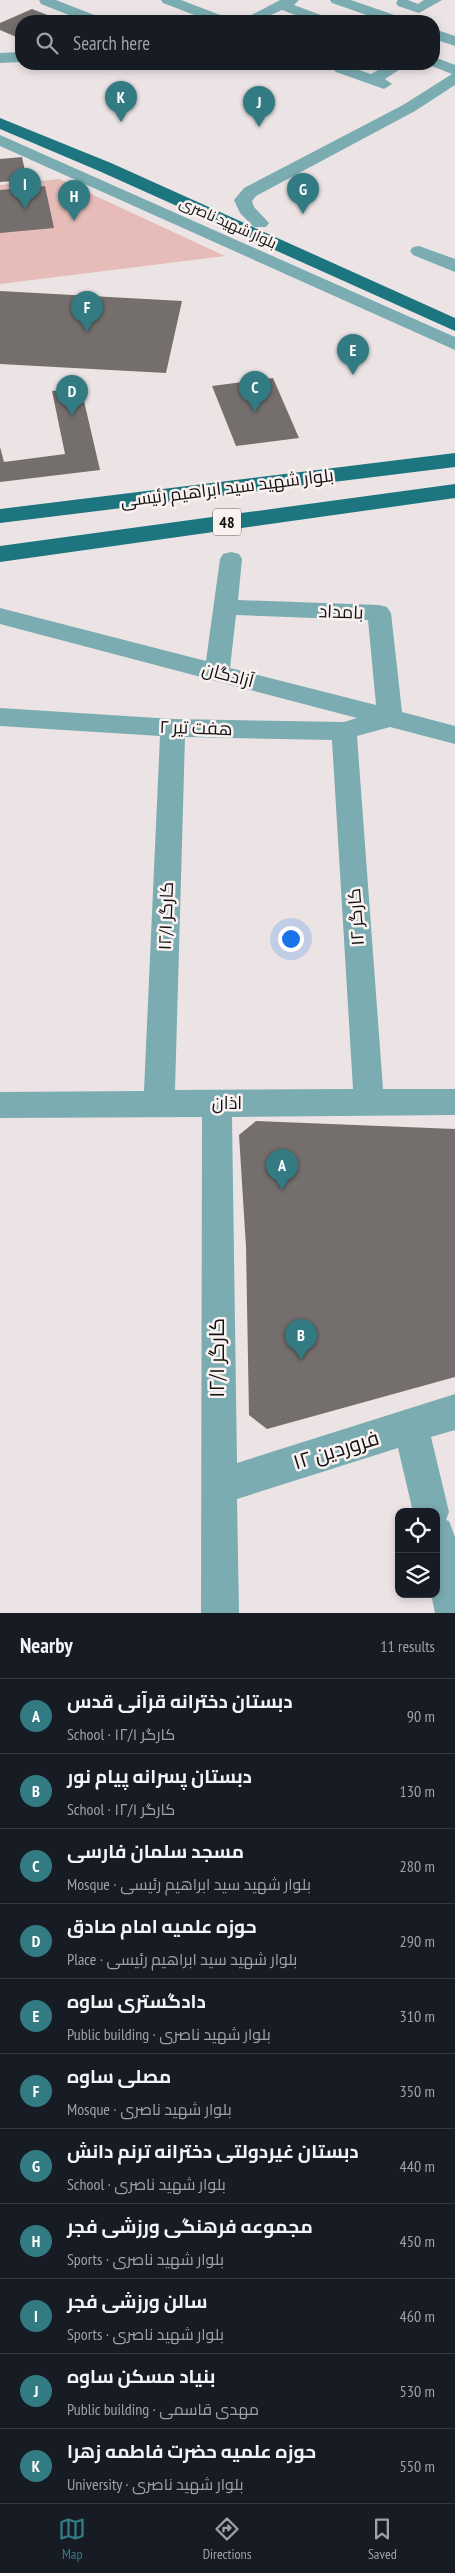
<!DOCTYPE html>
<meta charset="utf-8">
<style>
:root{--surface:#171b24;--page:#242831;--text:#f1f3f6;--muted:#9ea1a6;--line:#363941;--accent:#327b82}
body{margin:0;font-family:"PT Sans Narrow",Cairo,sans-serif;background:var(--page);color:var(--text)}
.controls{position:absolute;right:15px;bottom:15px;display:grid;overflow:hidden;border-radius:10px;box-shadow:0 2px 8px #0003}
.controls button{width:45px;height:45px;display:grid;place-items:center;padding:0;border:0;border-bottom:1px solid var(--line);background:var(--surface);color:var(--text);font:25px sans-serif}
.you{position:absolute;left:290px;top:938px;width:18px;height:18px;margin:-12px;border:4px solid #fff;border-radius:50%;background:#1a73e8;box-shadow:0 0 0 8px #1a73e833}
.badge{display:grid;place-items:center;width:32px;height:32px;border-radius:50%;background:var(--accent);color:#fff;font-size:16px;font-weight:700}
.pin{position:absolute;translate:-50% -41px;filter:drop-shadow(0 1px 2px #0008)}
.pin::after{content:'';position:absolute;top:26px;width:18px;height:15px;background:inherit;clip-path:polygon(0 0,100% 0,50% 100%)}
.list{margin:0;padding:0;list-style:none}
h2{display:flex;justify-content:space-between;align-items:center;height:65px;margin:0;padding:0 20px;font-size:21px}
h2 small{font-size:16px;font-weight:400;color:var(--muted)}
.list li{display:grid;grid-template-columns:32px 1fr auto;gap:15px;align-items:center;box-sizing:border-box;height:75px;padding:0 20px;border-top:1px solid var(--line)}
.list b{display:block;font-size:19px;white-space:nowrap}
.list p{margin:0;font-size:16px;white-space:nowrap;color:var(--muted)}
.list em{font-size:16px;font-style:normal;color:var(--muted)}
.icon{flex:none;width:28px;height:28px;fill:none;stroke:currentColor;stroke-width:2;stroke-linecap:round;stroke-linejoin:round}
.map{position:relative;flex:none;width:455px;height:1613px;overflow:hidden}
.search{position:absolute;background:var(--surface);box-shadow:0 2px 8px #0003;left:15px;right:15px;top:15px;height:55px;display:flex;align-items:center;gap:12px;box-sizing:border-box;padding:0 18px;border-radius:20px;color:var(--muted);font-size:19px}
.sheet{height:890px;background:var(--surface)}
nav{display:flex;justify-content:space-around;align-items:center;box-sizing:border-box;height:70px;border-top:1px solid var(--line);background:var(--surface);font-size:14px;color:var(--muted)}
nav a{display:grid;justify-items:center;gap:2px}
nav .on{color:var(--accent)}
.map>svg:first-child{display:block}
.green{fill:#e7bcb8}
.building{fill:#746e6d}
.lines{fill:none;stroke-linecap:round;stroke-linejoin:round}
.minor{fill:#7aacb1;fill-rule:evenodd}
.major{fill:#1d767f;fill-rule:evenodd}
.labels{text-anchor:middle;stroke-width:5;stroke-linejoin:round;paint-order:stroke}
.far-street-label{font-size:15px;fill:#131111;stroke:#f9f2f1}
.shield{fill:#f9f2f1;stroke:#585454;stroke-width:1}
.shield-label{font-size:16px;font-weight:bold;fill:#131111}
.street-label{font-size:18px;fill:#131111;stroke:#f9f2f1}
.near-street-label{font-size:21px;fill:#131111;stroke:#f9f2f1}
</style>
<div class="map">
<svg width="455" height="1613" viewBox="0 0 455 1613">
<rect width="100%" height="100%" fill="#ece4e4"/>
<!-- green -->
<path class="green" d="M59 179 225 256 0 284V185Z"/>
<!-- building -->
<path class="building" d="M32 9 63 21H21V39L0 30V23Z
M22 157 27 180 0 182V159Z
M45 186 54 228 0 233V190Z
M0 291 182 301 166 373 0 364Z
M273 378 299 438 236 446 212 386Z
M81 388 100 470 0 482V447L4 462 65 454 52 391Z
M256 1121 455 1129V1377L267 1429 249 1415 246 1247 239 1135Z"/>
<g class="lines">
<!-- minor -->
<path class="minor" d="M39 0H56L102 18 104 21H84L41 4Z
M161 0H181L228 18 230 21H210L163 3Z
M280 0H299L294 5 329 18 331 21H311L282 10 258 21H240Z
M330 0H351L403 18 405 21H384L332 3Z
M398 0H408L418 4 424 0H442L419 13 398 6 396 3Z
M434 29 455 36V46L434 39Z
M21 52V62L0 63V53Z
M434 57 455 65V85L415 111 256 196 252 201 254 207 269 223 266 227H254L240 213 234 200 244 188 403 105 452 74 429 65 427 64H434Z
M341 64 371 74 389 64H408L385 79 392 84 384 89 336 72 333 69Z
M0 135 455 337V350L0 146Z
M419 246 455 259V272L413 255 410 251 413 247Z
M231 552 239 554 242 559 238 600 379 605 387 607 391 613 402 712 455 726V744L390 727 357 736 383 1089H455V1115L232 1117 237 1463 455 1394V1430L431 1437 449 1512 446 1520 449 1521 455 1537V1613H435L431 1594H436V1512H413L398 1448 237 1499 239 1613H201L202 1117 0 1118V1092L144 1091 160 736 0 726V708L173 719 344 722 357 718 0 624V608L206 661 220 559 223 554ZM236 615 368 620 376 705 230 668ZM185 737 332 740 353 1089 175 1090Z"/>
<!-- major -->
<path class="major" d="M0 118 111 163 455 318V331L99 171 0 129Z
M455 453V467L0 523V509Z
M455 484V498L0 562V546Z"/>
</g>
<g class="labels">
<!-- far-street labels -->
<g class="far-street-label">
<text transform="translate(228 223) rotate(24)" y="5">بلوار شهید ناصری</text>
</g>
<!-- shield labels -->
<rect class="shield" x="213" y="508.5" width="28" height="27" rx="4"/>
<g class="shield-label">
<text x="227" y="528">48</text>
</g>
<!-- street labels -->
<g class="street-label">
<text transform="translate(227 488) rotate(-7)" y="6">بلوار شهید سید ابراهیم رئیسی</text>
<text transform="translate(341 612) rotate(2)" y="6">بامداد</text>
<text transform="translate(228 675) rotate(15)" y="6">آزادگان</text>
<text transform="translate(196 728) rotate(2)" y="6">هفت تیر ۲</text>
<text transform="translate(166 916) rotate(-88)" y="6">کارگر ۱۲/۱</text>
<text transform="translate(356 917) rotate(-94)" y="6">کارگر ۱۲</text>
<text x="227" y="1109">اذان</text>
</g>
<!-- near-street labels -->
<g class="near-street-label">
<text transform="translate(217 1358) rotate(-90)" y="7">کارگر ۱۲/۱</text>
<text transform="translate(336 1450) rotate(-17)" y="7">۱۲ فروردین</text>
</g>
</g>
</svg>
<div class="controls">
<button><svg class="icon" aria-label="locate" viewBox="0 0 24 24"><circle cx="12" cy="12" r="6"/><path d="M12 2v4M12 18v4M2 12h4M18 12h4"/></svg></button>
<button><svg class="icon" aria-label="layers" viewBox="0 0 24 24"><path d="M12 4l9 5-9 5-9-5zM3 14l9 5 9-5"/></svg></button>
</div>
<div class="you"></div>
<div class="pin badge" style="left:282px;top:1190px">A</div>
<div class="pin badge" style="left:301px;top:1360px">B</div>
<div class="pin badge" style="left:255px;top:412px">C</div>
<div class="pin badge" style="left:72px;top:416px">D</div>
<div class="pin badge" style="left:353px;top:375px">E</div>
<div class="pin badge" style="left:87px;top:332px">F</div>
<div class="pin badge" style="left:303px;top:214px">G</div>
<div class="pin badge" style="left:74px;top:221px">H</div>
<div class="pin badge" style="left:25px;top:209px">I</div>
<div class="pin badge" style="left:259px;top:127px">J</div>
<div class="pin badge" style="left:121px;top:122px">K</div>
<div class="search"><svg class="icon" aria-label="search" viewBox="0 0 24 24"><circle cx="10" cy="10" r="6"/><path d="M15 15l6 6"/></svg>Search here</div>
</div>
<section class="sheet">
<h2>Nearby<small>11 results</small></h2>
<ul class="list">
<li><span class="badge">A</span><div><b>دبستان دخترانه قرآنی قدس</b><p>School · کارگر ۱۲/۱</p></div><em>90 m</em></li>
<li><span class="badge">B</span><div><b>دبستان پسرانه پیام نور</b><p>School · کارگر ۱۲/۱</p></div><em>130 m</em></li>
<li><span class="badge">C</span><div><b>مسجد سلمان فارسی</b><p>Mosque · بلوار شهید سید ابراهیم رئیسی</p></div><em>280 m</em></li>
<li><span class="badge">D</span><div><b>حوزه علمیه امام صادق</b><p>Place · بلوار شهید سید ابراهیم رئیسی</p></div><em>290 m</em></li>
<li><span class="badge">E</span><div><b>دادگستری ساوه</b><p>Public building · بلوار شهید ناصری</p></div><em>310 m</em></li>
<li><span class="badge">F</span><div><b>مصلی ساوه</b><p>Mosque · بلوار شهید ناصری</p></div><em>350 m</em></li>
<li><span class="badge">G</span><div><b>دبستان غیردولتی دخترانه ترنم دانش</b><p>School · بلوار شهید ناصری</p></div><em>440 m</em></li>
<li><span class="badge">H</span><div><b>مجموعه فرهنگی ورزشی فجر</b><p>Sports · بلوار شهید ناصری</p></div><em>450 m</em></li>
<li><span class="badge">I</span><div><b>سالن ورزشی فجر</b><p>Sports · بلوار شهید ناصری</p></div><em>460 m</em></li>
<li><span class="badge">J</span><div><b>بنیاد مسکن ساوه</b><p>Public building · مهدی قاسمی</p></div><em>530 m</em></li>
<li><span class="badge">K</span><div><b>حوزه علمیه حضرت فاطمه زهرا</b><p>University · بلوار شهید ناصری</p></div><em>550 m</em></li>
</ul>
</section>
<nav>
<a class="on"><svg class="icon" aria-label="map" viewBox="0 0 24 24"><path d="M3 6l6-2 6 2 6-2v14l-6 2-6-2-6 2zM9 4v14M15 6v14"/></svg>Map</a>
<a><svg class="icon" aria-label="directions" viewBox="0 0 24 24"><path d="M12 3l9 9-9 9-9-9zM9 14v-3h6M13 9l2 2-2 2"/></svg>Directions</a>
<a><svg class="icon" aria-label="saved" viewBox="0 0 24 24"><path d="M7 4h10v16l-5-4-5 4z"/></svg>Saved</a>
</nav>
